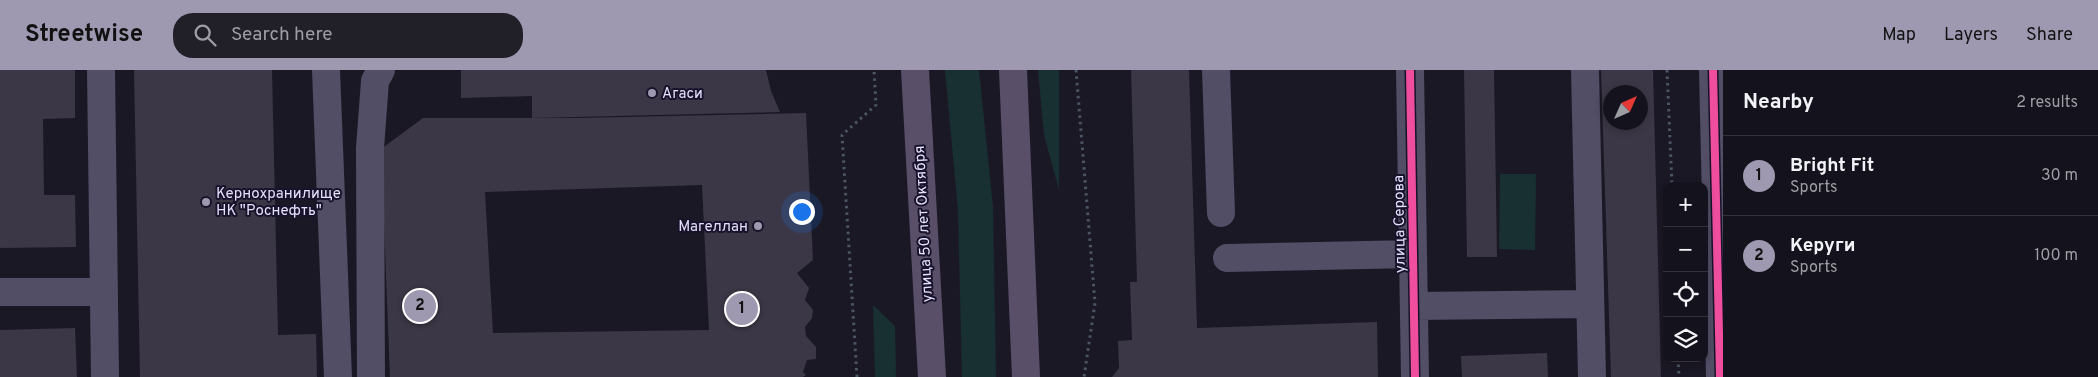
<!DOCTYPE html>
<meta charset="utf-8">
<style>
:root{--surface:#14121c;--page:#212029;--text:#f1f3f6;--muted:#9d9ea3;--line:#33323b;--accent:#9e99b1}
body{margin:0;font-family:Overpass,sans-serif;background:var(--page);color:var(--text)}
.controls{position:absolute;right:15px;bottom:15px;display:grid;overflow:hidden;border-radius:10px;box-shadow:0 2px 8px #0003}
.controls button{width:45px;height:45px;display:grid;place-items:center;padding:0;border:0;border-bottom:1px solid var(--line);background:var(--surface);color:var(--text);font:25px sans-serif}
.compass{position:absolute;left:1603px;top:15px;width:45px;height:45px;border-radius:50%;background:var(--surface);box-shadow:0 2px 8px #0003;rotate:45deg}
.you{position:absolute;left:801px;top:141px;width:18px;height:18px;margin:-12px;border:4px solid #fff;border-radius:50%;background:#1a73e8;box-shadow:0 0 0 8px #1a73e833}
.badge{display:grid;place-items:center;width:32px;height:32px;border-radius:50%;background:var(--accent);color:#111;font-size:16px;font-weight:700}
.pin{position:absolute;translate:-50% -50%;border:2px solid #fff;box-shadow:0 1px 5px #0006}
.list{margin:0;padding:0;list-style:none}
h2{display:flex;justify-content:space-between;align-items:center;height:65px;margin:0;padding:0 20px;font-size:21px}
h2 small{font-size:16px;font-weight:400;color:var(--muted)}
.list li{display:grid;grid-template-columns:32px 1fr auto;gap:15px;align-items:center;box-sizing:border-box;height:80px;padding:0 20px;border-top:1px solid var(--line)}
.list b{display:block;font-size:19px;white-space:nowrap}
.list p{margin:0;font-size:16px;white-space:nowrap;color:var(--muted)}
.list em{font-size:16px;font-style:normal;color:var(--muted)}
.icon{flex:none;width:28px;height:28px;fill:none;stroke:currentColor;stroke-width:2;stroke-linecap:round;stroke-linejoin:round}
.map{position:relative;flex:none;width:1723px;height:307px;overflow:hidden}
header{display:flex;align-items:center;gap:30px;box-sizing:border-box;height:70px;padding:0 25px;background:var(--accent);color:#111}
header strong{font-size:24px}
nav{display:flex;gap:28px;margin-inline-start:auto;font-size:18px}
.search{width:350px;height:45px;background:var(--page);display:flex;align-items:center;gap:12px;box-sizing:border-box;padding:0 18px;border-radius:20px;color:var(--muted);font-size:19px}
main{display:flex}
aside{flex:1;background:var(--surface)}
.map>svg:first-child{display:block}
.green{fill:#183032}
.building{fill:#3b3746;fill-rule:evenodd}
.lines{fill:none;stroke-linecap:round;stroke-linejoin:round}
.path{stroke:#4b5664;stroke-width:3;stroke-dasharray:2.5 4;stroke-linecap:butt}
.minor{stroke:#514e65;stroke-width:28}
.major{stroke:#594f68;stroke-width:28}
.cycleway-casing{stroke:#18132a;stroke-width:11}
.cycleway{stroke:#ef4d9e;stroke-width:8}
.poi-dot{fill:#9e99b1;stroke:#18132a;stroke-width:2}
.labels{text-anchor:middle;stroke-width:4;stroke-linejoin:round;paint-order:stroke}
.poi-label{font-size:15px;fill:#e4dffd;stroke:#18132a;text-anchor:start}
.street-label{font-size:15px;fill:#e4dffd;stroke:#18132a}
</style>
<header>
<strong>Streetwise</strong>
<div class="search"><svg class="icon" aria-label="search" viewBox="0 0 24 24"><circle cx="10" cy="10" r="6"/><path d="M15 15l6 6"/></svg>Search here</div>
<nav><a>Map</a><a>Layers</a><a>Share</a></nav>
</header>
<main>
<div class="map">
<svg width="1723" height="307" viewBox="0 0 1723 307">
<rect width="100%" height="100%" fill="#1b1825"/>
<!-- green -->
<path class="green" d="M945 0H979L993 137 996 307H962L958 141Z
M1038 0H1059V120L1044 65Z
M1500 104H1536L1535 180 1499 179Z
M873 235 895 256 896 307H875Z"/>
<!-- building -->
<path class="building" d="M0 0H75V48L43 49 44 125H75L76 177 0 178Z
M134 0H272L278 265 316 264 317 307H140Z
M461 0H766L771 21 780 42 532 48V26L461 28Z
M1131 0H1189L1197 258 1377 252 1378 307H1112L1119 298 1118 271 1132 270 1130 212H1137Z
M1464 0H1494L1497 187H1467Z
M1601 0H1653L1661 307H1611ZM1610 22H1640V52H1610Z
M806 43 813 190 797 203 809 218 805 230 813 240 812 248 805 257 806 266 816 277V289L807 290 803 302 806 305 803 307H390L381 79 423 48H577ZM702 115 709 260 493 263 485 122Z
M75 258 77 307H0V260Z
M1547 283 1548 307H1462L1461 286Z"/>
<g class="lines">
<!-- path -->
<path class="path" d="M1076 0 1095 233 1084 307
M1667 0 1672 116
M1678 288 1679 307
M857 307 842 65 876 35 874 0"/>
<!-- minor -->
<path class="minor" d="M101 0 105 307
M326 0 338 307
M1216 0 1221 143
M1410 0 1415 307
M1585 0 1592 307
M1713 0 1720 307
M1227 188 1413 184
M0 222H104
M1414 236 1590 234
M371 307 370 78 375 11 381 0"/>
<!-- major -->
<path class="major" d="M915 0 932 307
M1013 0 1026 307"/>
<!-- cycleway casing -->
<g class="cycleway-casing">
<path id="cycleway" d="M1410 0 1415 307
M1713 0 1720 307"/>
</g>
<!-- cycleway -->
<use href="#cycleway" class="cycleway"/>
</g>
<!-- markers -->
<g class="poi-dot">
<circle cx="652" cy="23" r="5"/>
<circle cx="206" cy="132" r="5"/>
<circle cx="758" cy="156" r="5"/>
</g>
<g class="labels">
<!-- poi labels -->
<g class="poi-label">
<text x="662" y="28">Агаси</text>
<text x="216" y="128">Кернохранилище<tspan x="216" dy="17">НК "Роснефть"</tspan></text>
<text x="748" y="161" text-anchor="end">Магеллан</text>
</g>
<!-- street labels -->
<g class="street-label">
<text transform="translate(923 154) rotate(-93)" y="5">улица 50 лет Октября</text>
<text transform="translate(1399 154) rotate(-91)" y="5">улица Серова</text>
</g>
</g>
</svg>
<div class="controls">
<button>+</button>
<button>−</button>
<button><svg class="icon" aria-label="locate" viewBox="0 0 24 24"><circle cx="12" cy="12" r="6"/><path d="M12 2v4M12 18v4M2 12h4M18 12h4"/></svg></button>
<button><svg class="icon" aria-label="layers" viewBox="0 0 24 24"><path d="M12 4l9 5-9 5-9-5zM3 14l9 5 9-5"/></svg></button>
</div>
<svg class="compass" viewBox="-18 -18 36 36"><path d="M0-13l5 13h-10z" fill="#e53935"/><path d="M0 13l5-13h-10z" fill="#9d9ea3"/></svg>
<div class="you"></div>
<div class="pin badge" style="left:742px;top:239px">1</div>
<div class="pin badge" style="left:420px;top:236px">2</div>
</div>
<aside>
<h2>Nearby<small>2 results</small></h2>
<ul class="list">
<li><span class="badge">1</span><div><b>Bright Fit</b><p>Sports</p></div><em>30 m</em></li>
<li><span class="badge">2</span><div><b>Керуги</b><p>Sports</p></div><em>100 m</em></li>
</ul>
</aside>
</main>
